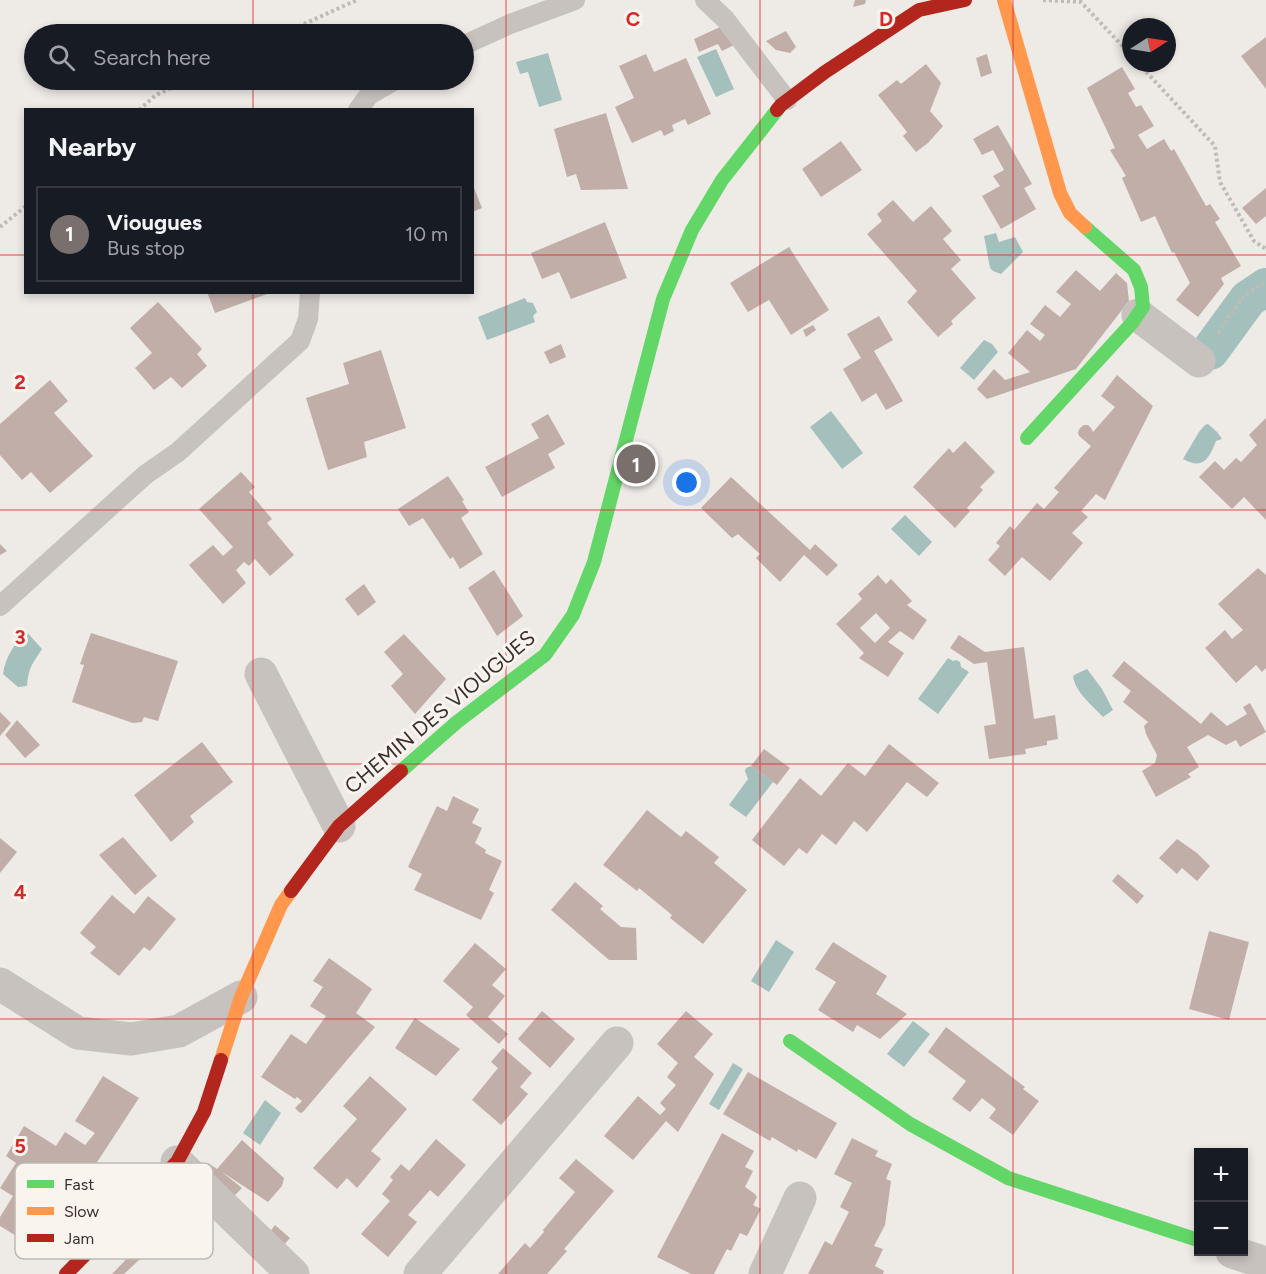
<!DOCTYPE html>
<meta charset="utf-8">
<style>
:root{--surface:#171b24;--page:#20242c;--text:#f1f3f6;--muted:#9ea1a6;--line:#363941;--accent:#79706d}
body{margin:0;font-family:Figtree,sans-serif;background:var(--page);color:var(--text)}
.controls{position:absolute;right:18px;bottom:18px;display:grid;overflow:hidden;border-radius:0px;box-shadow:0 3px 9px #0003}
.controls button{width:54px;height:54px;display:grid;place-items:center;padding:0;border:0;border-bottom:2px solid var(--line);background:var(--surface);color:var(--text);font:30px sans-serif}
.compass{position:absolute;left:1122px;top:18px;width:54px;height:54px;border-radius:50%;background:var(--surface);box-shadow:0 3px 9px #0003;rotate:78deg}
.you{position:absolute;left:687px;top:483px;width:21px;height:21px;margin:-15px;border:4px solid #fff;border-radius:50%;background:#1a73e8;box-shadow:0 0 0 9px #1a73e833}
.badge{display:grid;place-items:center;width:39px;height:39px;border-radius:50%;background:var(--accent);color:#fff;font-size:20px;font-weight:700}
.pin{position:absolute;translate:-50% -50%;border:3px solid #fff;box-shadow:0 2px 6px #0006}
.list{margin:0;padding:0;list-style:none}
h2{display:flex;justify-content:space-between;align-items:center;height:78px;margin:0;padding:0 24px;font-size:26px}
h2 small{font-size:20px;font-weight:400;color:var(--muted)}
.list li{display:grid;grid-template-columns:39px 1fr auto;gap:18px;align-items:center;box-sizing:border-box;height:96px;margin:0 12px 12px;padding:0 12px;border:2px solid var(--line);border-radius:0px}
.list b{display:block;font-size:22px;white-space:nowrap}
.list p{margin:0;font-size:20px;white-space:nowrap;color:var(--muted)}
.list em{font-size:20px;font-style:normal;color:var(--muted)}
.icon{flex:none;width:33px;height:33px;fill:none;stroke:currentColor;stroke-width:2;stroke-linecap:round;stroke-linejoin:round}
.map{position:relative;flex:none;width:1266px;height:1274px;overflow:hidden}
.search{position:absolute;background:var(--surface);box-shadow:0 3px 9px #0003;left:24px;top:24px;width:450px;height:66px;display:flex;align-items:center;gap:15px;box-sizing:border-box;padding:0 21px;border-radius:33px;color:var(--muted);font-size:22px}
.panel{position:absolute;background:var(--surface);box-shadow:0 3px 9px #0003;left:24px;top:108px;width:450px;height:186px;border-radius:0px}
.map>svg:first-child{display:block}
.water{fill:#a3c0bd}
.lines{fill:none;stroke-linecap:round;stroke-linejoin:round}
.canal{stroke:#a3c0bd;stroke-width:38}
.building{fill:#c1aea9;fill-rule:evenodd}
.path{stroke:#c1bbb7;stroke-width:4;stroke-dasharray:3 3;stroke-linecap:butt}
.lane{stroke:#c8c2bf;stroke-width:20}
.street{stroke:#c8c2bf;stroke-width:33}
.fast{stroke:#63d668;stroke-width:14}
.slow{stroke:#ff974d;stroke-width:14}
.jam{stroke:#b3261e;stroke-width:14}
.grid{fill:none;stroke:#d62828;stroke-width:1.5;stroke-opacity:0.55}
.labels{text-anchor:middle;stroke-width:6;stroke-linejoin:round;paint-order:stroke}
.street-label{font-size:21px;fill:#3a2f2c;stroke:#faf4ef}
.key{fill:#faf4ef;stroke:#c0b9b4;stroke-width:1.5}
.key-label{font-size:16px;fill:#3a2f2c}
.grid-label{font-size:20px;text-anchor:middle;font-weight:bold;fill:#d62828;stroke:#faf4ef;stroke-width:6;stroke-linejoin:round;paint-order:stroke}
</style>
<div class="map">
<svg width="1266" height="1274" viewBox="0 0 1266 1274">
<rect width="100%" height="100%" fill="#eeeae6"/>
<!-- water -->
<path class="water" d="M716 49 734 89 716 97 697 57Z
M548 53 562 100 539 107 528 72 520 74 516 62Z
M996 233 999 242 1015 237 1023 252 1001 274 993 271 990 268 984 236Z
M525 298 527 302 533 303 537 312 533 316 535 322 487 340 478 317Z
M984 340 992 344 998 352 974 380 960 368Z
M831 411 863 453 842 469 810 427Z
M1208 424 1217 432 1222 439 1216 441C1209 459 1203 470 1183 459L1199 432 1205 425Z
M905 515 932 542 919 556 891 529Z
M25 630 42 649C33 663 28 668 27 686L18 687 3 674C5 657 16 643 25 630Z
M948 658 953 661 956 660 960 662 961 667 969 672 938 714 918 699Z
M1087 669 1102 689 1113 710 1103 717C1092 705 1075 692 1073 676L1076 674Z
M751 766 773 782 746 817 729 805 748 779 745 771 746 768Z
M776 940 794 952 769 992 751 981Z
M913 1021 930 1034 904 1067 887 1054Z
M733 1063 743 1069 719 1110 709 1104Z
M265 1100 281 1113 260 1145 243 1133Z"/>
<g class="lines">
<!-- canal -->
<path class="canal" d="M1210 351 1248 299 1266 287"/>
</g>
<!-- building -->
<path class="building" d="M855 0H866L865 4 853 7Z
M720 27 734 45 722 51 718 44 699 52 694 39Z
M786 31 796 47 790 53 776 50 766 41Z
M1266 37V89L1241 56Z
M646 54 654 72 686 58 711 114 688 125 685 119 672 125 674 131 664 136 661 130 632 143 615 107 634 98 619 66Z
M987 54 992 73 981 77 976 58Z
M926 64 941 83 930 111 943 126 928 143 916 152 903 136 907 132 878 95 897 80 901 84Z
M1122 67 1135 89 1128 93 1136 107 1141 105 1154 126 1138 135 1147 149 1164 139 1171 151 1174 149 1206 206 1210 204 1220 219 1215 222 1241 266 1221 278 1224 284 1198 317 1176 300 1190 283 1174 252 1172 253 1155 216 1141 222 1122 178 1126 176 1110 150 1115 148 1087 88Z
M606 113 628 189 581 190 576 174 567 177 554 129Z
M998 125 1032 184 1024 188 1036 209 1001 229 982 196 1000 186 993 176 1004 170 993 150 982 155 973 139Z
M841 141 862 170 821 197 802 169Z
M472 183 482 208 472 212Z
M1266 188V216L1256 224 1242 208Z
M893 200 913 222 931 206 952 231 943 239 961 260 951 269 976 298 951 321 953 324 938 337 907 302 917 291 867 234 882 221 877 214Z
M605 222 627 278 571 299 559 272 542 279 531 253Z
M789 247 829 310 791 335 769 300 748 312 730 283Z
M1076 270 1100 291 1116 273 1127 283 1129 301 1076 369 987 399 977 389 994 369 1005 380 1030 372 1008 353 1027 330 1040 341 1045 335 1030 324 1045 305 1060 317 1071 304 1056 292Z
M207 292H270V293L215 313Z
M158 302 202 349 197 354 207 366 182 388 171 377 154 390 135 368 152 353 130 328Z
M879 316 893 340 874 351 903 401 886 410 876 393 862 402 843 369 861 358 847 334Z
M813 325 816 330 806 337 803 330Z
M561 344 566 357 550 364 544 352Z
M381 350 406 428 364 442 367 457 328 470 306 398 349 384 343 363Z
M1117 375 1153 406 1105 500 1096 494 1081 511 1088 517 1072 533 1083 543 1050 581 1022 557 1005 576 988 560 1000 546 996 543 1010 526 1014 530 1037 503 1044 509 1059 492 1054 488 1091 446 1079 436 1078 432 1080 428 1084 425H1088L1091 428 1093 432 1115 407 1101 396Z
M50 380 68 401 54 413 93 456 50 493 31 472 22 480 0 455V424Z
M548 414 565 444 548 454 555 468 502 497 485 467 539 438 531 424Z
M1266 418V520L1244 497 1232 509 1199 477 1215 461 1224 470 1236 458 1241 462 1257 445 1249 435Z
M965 441 995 472 980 487 983 490 967 508 970 511 955 528 913 487 949 448 953 453Z
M241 472 255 487 249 492 272 519 267 523 294 555 270 576 255 559 249 566 244 562 236 570 246 583 223 604 189 565 213 545 223 556 233 547 199 509Z
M448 476 464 500 462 501 469 512 461 518 483 554 460 569 453 557 450 559 423 518 409 526 398 509Z
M731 477 810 550 815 544 838 565 827 576 804 555 780 582 756 558 760 554 738 534 732 538 701 508Z
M0 544 7 551 0 555Z
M1258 568 1266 575V668L1262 672 1256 665 1236 683 1205 648 1225 630 1232 639 1243 630 1218 604Z
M494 570 523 616 497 636 468 588Z
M878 575 886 584 891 579 912 601 907 605 927 620 913 640 900 631 888 642 904 653 888 677 859 658 864 653 836 624 862 599 858 594ZM876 613 890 628 875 643 860 628Z
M364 584 376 602 358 616 345 599Z
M91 633 178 661 158 721 144 717 142 722 133 723 72 702 84 665 80 664Z
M404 634 446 679 415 714 391 686 403 674 384 652Z
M959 635 985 652 1024 647 1034 719 1055 715 1058 739 1047 741V745L1025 749 1026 754 989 759 984 726 996 724 987 662 974 664 950 648Z
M1124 661 1201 724 1211 712 1227 726 1247 714 1243 707 1250 703 1266 732 1240 747 1236 740 1226 745 1208 735 1187 747 1199 767 1188 774 1191 777 1156 797 1142 771 1155 763 1157 755 1146 734 1144 726 1148 722 1123 702 1131 691 1112 676Z
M0 712 11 723 0 736Z
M17 720 40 745 25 758 5 735Z
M202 742 233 782 190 816 194 822 171 842 134 795Z
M889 744 939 783 927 797 907 782 867 832 854 821 836 845 822 834 807 854 799 848 784 866 752 840 800 778 821 796 848 763 865 776Z
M764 749 790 768 777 785 751 766Z
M453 796 479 809 472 823 482 828 475 843 486 850 485 853 502 861 489 890 494 893 481 920 414 890 422 874 408 867 437 806 447 811Z
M647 810 681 837 686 831 719 857 714 863 747 890 703 944 670 918 672 915 639 888 637 891 603 865Z
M123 837 157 876 135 895 99 855Z
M0 838 17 852 0 873Z
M1177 839 1197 853 1210 866 1197 881 1182 868 1177 874 1159 858Z
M1118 874 1144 896 1137 904 1112 881Z
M575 882 603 906 600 909 621 927 636 928 637 960H609L551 910Z
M112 895 134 914 148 896 176 919 150 951 144 947 119 976 90 953 96 947 80 933Z
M1209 931 1249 942 1229 1020 1189 1009Z
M833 942 887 976 876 994 907 1014 880 1039 857 1025 853 1032 818 1010 836 982 815 969Z
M475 943 506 969 492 985 505 996 488 1017 508 1034 499 1044 466 1015 473 1007 443 981Z
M329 958 372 989 356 1013 375 1027 303 1112 300 1113 295 1108 302 1101 297 1097 295 1099 261 1077 291 1034 306 1044 326 1016 310 1006 323 987 313 981Z
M542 1011 575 1039 550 1068 518 1039Z
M686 1011 713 1034 694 1057 714 1074 678 1132 666 1121 633 1160 604 1136 638 1096 660 1115 666 1109 660 1103 676 1085 667 1077 678 1063 657 1044Z
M415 1018 460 1049 436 1076 395 1048Z
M946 1027 1025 1087 1023 1089 1039 1101 1013 1135 989 1118 996 1109 982 1098 970 1112 952 1099 966 1081 928 1052Z
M503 1048 532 1073 520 1087 528 1094 501 1125 472 1100 498 1068 491 1062Z
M748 1072 837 1123 816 1159 798 1149 797 1152 772 1137 770 1141 723 1114Z
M103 1076 139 1098 75 1196 58 1187 45 1207 52 1211 31 1245 0 1226V1217L13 1196 0 1188 16 1163 6 1156 24 1126 56 1146 65 1132 85 1145 95 1133 75 1121Z
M370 1076 407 1109 371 1151 381 1159 357 1188 347 1178 337 1189 313 1168 357 1119 343 1106Z
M722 1133 754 1151 745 1167 753 1171 745 1187 755 1194 757 1197 753 1205 761 1209 747 1236 740 1233 731 1251 727 1249 714 1274H691L657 1257Z
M852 1138 878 1151 875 1156 892 1164 886 1179 891 1181 885 1225 874 1246 883 1249 875 1266 884 1271 883 1274H808L825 1241 832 1245 849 1212 840 1207 852 1183 834 1174Z
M436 1139 466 1165 438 1197 430 1190 408 1215 417 1222 388 1257 361 1234 390 1201 382 1194 393 1180 390 1177 401 1164 409 1171Z
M242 1140 284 1178 282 1186 268 1202 222 1172 242 1188 234 1196 205 1167 208 1163 217 1169Z
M576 1159 614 1191 564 1249 567 1251 547 1274H498L525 1243 530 1248 544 1232 543 1230 575 1192 559 1178Z
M275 1225 290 1238 282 1247 268 1234Z
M145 1240 152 1248 124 1274H112Z"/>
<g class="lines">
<!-- path -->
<path class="path" d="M1043 0 1081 2 1131 55
M282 34 357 0
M1138 63 1215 146 1220 182 1254 241 1266 249
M139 110 156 95 188 80
M0 227 26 206
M1218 333 1243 297 1266 281"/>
<!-- lane -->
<path class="lane" d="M705 0 725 19 787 100
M464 45 510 24 575 0
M358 110 369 95 395 80
M0 606 145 475 178 452 300 341 308 319 310 292"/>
<!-- street -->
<path class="street" d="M1138 315 1199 361
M261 674 339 826
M0 984 78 1033 131 1039 179 1031 241 997
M177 1162 293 1274
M1232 1252 1266 1263
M420 1274 617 1043
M765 1274 800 1198"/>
<!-- fast -->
<path class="fast" d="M1027 438 1132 323 1143 307 1141 287 1134 270 1085 227
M401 771 457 722 545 655 573 615 594 562 663 299 692 230 722 180 777 110
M790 1041 910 1124 1008 1178 1198 1240"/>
<!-- slow -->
<path class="slow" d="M1004 0 1060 193 1070 213 1085 227
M221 1060 241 997 281 905 291 891"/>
<!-- jam -->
<path class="jam" d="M777 110 781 105 825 72 919 10 965 0
M291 891 339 826 401 771
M66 1274 177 1162 204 1112 221 1060"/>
</g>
<!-- grid -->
<path class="grid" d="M253 0V34M506 0V1274M760 0V1274M1013 0V1274M253 80V110M0 255H26M472 255H1266M253 292V1274M0 510H1266M0 764H1266M0 1019H1266"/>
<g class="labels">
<!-- street labels -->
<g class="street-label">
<text transform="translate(440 712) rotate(-40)" y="7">CHEMIN DES VIOUGUES</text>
</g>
</g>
<!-- legend -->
<rect x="15" y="1163" width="198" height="96" rx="9" class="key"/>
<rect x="27" y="1180" width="27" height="8" fill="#63d668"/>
<rect x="27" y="1207" width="27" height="8" fill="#ff974d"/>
<rect x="27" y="1234" width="27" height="8" fill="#b3261e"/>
<g class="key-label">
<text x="64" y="1190">Fast</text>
<text x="64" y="1217">Slow</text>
<text x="64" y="1244">Jam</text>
</g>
<g class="grid-label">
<text x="633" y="26">C</text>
<text x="886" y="26">D</text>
<text x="20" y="389">2</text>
<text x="20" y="644">3</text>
<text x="20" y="899">4</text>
<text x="20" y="1153">5</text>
</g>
</svg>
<div class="controls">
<button>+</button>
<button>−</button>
</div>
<svg class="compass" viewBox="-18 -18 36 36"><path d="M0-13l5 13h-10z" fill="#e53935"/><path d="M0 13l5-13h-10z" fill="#9ea1a6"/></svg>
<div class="you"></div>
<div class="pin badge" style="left:636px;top:464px">1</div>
<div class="search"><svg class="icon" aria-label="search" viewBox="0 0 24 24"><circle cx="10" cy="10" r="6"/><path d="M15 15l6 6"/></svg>Search here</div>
<section class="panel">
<h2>Nearby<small></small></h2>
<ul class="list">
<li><span class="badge">1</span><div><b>Viougues</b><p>Bus stop</p></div><em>10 m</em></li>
</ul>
</section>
</div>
